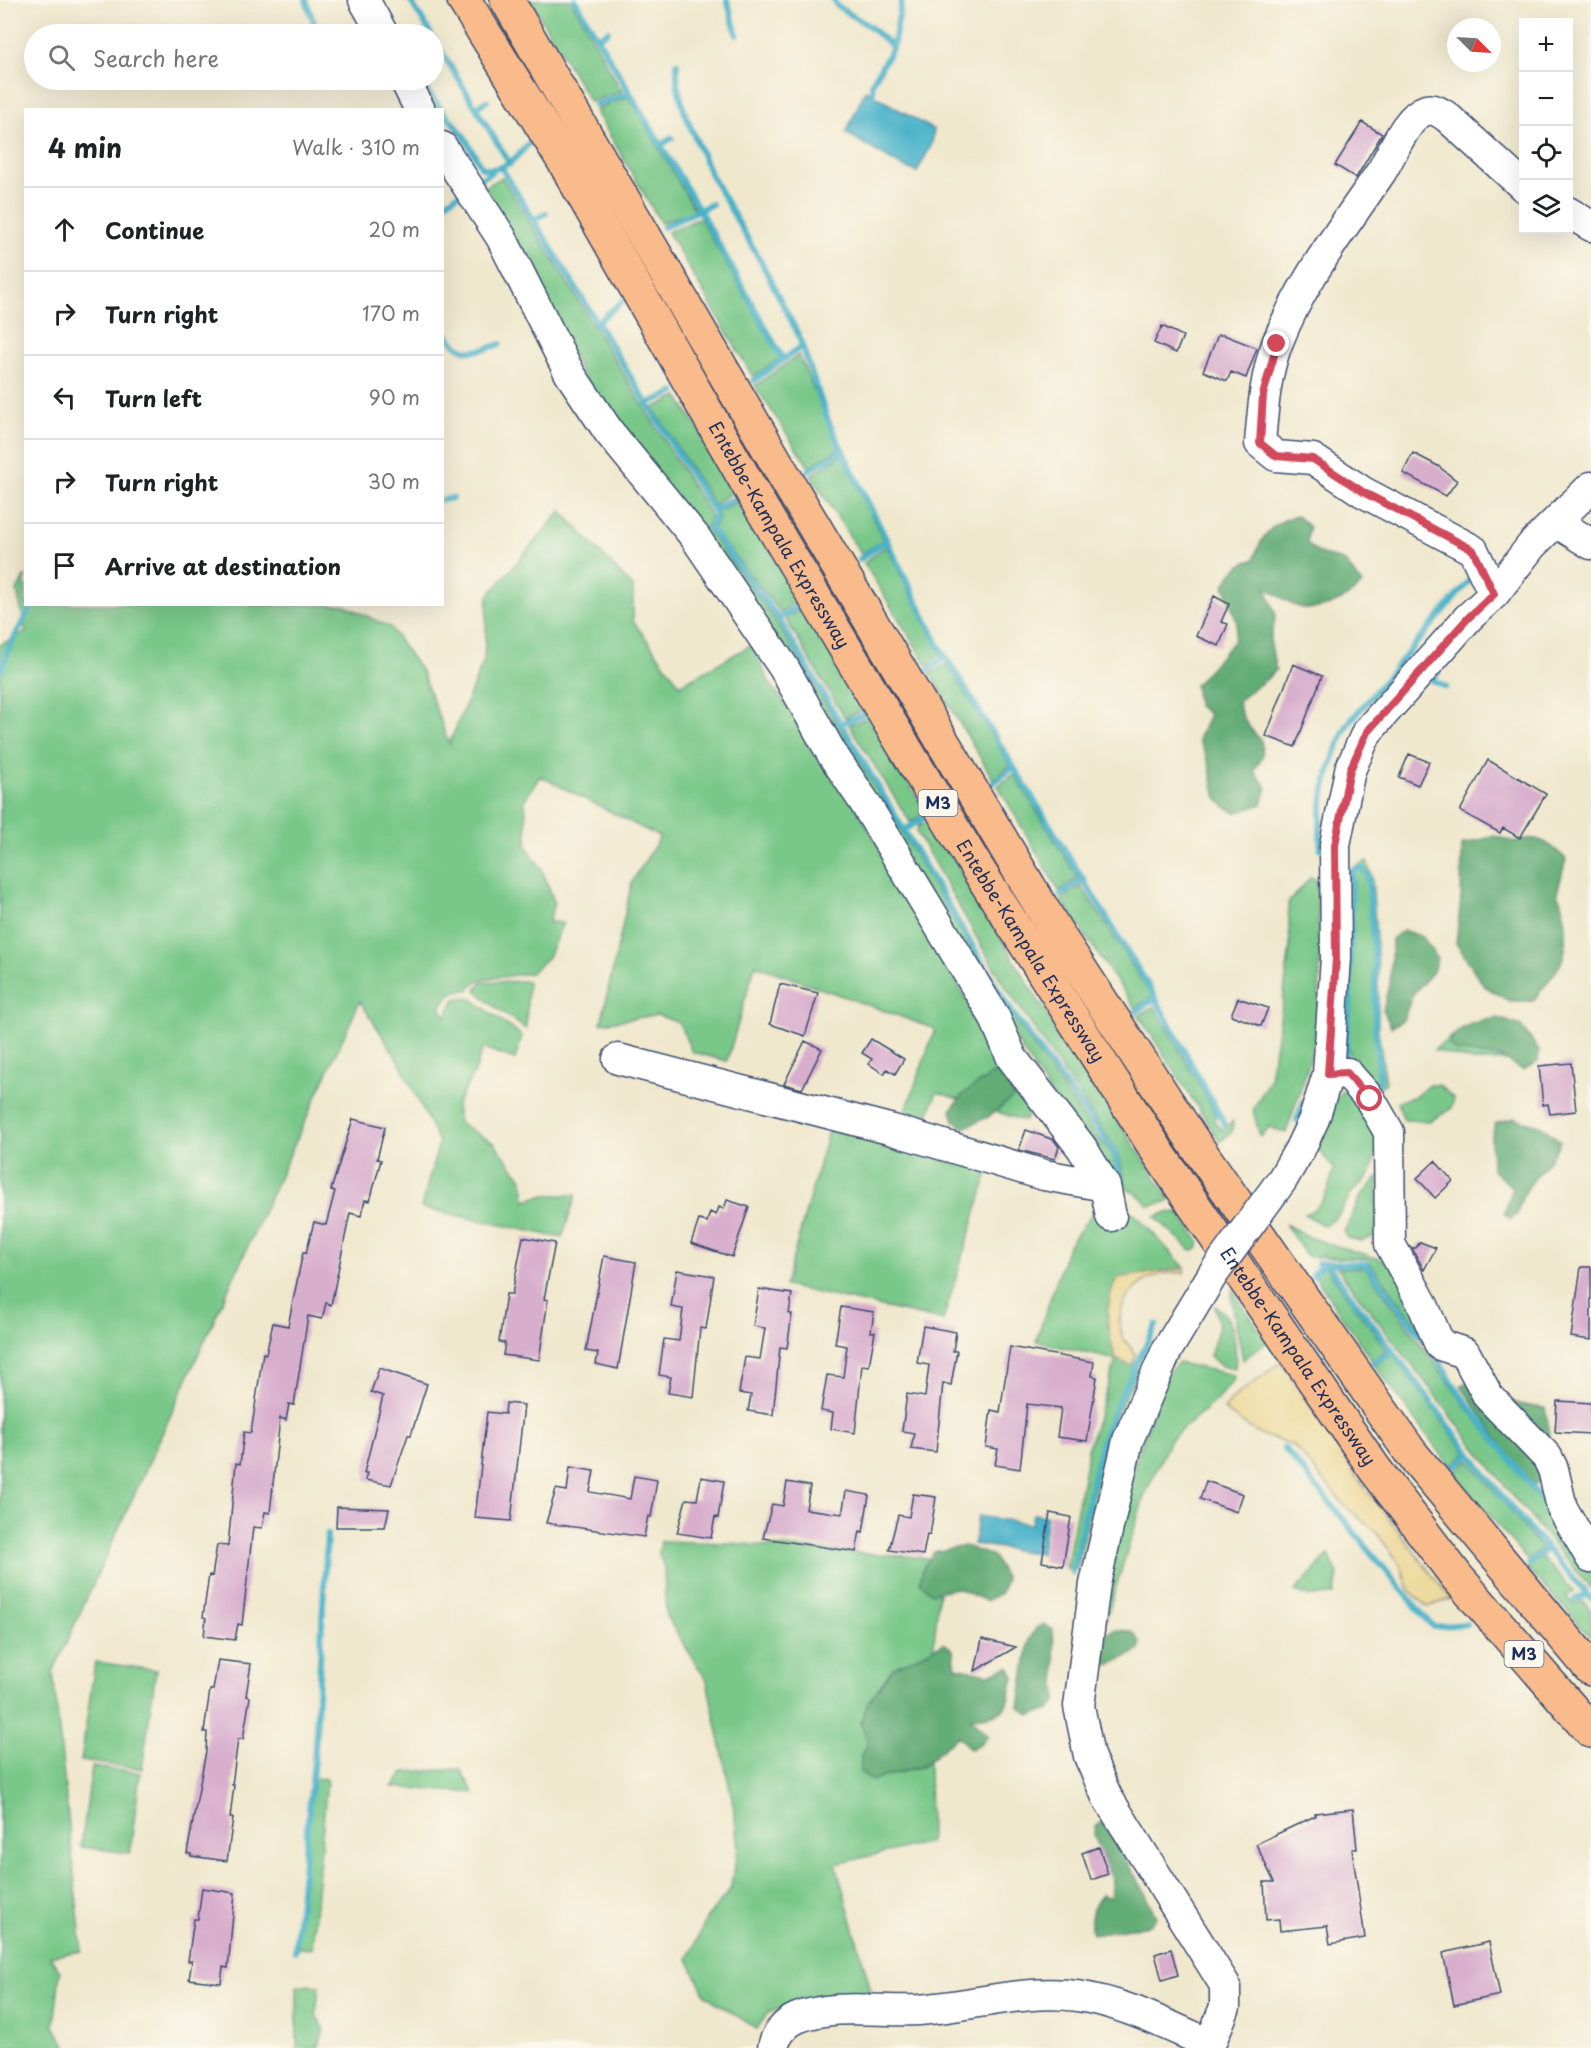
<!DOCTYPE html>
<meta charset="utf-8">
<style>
:root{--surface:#fff;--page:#f2f2f2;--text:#202124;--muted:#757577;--line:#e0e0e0}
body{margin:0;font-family:"Playpen Sans",sans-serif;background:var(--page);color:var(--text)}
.controls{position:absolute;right:18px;top:18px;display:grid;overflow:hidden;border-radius:0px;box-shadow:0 6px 24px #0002}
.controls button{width:54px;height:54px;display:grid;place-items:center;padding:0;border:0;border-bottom:2px solid var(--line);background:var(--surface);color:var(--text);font:30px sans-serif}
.compass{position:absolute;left:1447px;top:18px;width:54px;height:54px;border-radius:50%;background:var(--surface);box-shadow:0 6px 24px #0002;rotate:114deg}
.stop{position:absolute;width:18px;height:18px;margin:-14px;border:4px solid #d1495b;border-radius:50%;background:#fff}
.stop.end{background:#d1495b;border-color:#fff;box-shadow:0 2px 6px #0008}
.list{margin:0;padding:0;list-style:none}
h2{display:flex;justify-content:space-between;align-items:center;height:78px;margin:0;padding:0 24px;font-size:26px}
h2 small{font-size:20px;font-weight:400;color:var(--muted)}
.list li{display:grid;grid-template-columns:39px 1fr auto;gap:18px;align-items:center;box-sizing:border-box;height:84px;padding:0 24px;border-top:2px solid var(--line)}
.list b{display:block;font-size:22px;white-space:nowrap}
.list em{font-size:20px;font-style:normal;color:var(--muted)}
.icon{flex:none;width:33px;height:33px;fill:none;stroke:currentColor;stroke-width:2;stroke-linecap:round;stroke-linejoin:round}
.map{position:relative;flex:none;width:1591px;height:2048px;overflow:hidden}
.search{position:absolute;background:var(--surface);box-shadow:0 6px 24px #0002;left:24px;top:24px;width:420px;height:66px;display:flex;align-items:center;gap:15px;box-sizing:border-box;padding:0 21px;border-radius:33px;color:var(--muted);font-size:22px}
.panel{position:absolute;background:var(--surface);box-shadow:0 6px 24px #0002;left:24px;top:108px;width:420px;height:498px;border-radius:0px}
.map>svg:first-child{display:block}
.green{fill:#79c889;stroke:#4a7c74;stroke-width:1.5}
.forest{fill:#62ac75;stroke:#3e6e6a;stroke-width:1.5}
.sand{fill:#eeda9e;stroke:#84847e;stroke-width:1.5}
.water{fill:#4ab2c9;stroke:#327094;stroke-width:1.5}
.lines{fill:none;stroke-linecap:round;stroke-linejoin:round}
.stream{stroke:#4ab2c9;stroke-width:6}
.building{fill:#d8aecd}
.minor-casing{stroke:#3b4b6f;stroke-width:33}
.highway-casing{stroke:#3b4b6f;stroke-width:36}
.minor{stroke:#fff;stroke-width:30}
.highway{stroke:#fabb8c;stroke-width:33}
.minor-bridge-casing{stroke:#3b4b6f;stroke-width:33;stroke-linecap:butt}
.minor-bridge{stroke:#fff;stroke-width:30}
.route{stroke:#d1495b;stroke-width:8}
.labels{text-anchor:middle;stroke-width:6;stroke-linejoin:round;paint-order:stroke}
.shield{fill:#fbf7ec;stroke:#5e6b89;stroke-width:1.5}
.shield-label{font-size:16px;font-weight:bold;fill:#1b2f5e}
.street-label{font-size:18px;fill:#1b2f5e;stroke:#fbf7ec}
</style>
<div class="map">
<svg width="1591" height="2048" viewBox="0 0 1591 2048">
<rect width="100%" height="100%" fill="#fbf7ec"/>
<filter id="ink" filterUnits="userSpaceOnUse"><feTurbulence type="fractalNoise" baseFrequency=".0167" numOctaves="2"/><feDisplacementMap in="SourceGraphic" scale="12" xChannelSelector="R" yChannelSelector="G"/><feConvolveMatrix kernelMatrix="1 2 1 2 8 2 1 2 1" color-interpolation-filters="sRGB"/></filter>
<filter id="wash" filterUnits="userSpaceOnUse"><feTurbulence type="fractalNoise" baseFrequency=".008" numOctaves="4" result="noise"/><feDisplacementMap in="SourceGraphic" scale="24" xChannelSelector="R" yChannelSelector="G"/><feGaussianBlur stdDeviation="1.35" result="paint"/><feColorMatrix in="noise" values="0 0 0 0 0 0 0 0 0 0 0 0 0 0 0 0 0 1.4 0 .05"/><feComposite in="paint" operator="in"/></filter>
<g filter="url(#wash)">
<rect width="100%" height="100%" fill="#f0e8cd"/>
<!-- green -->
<path class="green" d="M530 0H571L622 91 590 102Z
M628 97 637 110 695 210 661 223 595 110Z
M502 177 711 516 706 528 775 620 1007 1009 1095 1134 1113 1155 1117 1179 1054 1100 644 452 626 428 591 391 485 187Z
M700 218 780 358 753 377 668 232Z
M799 355 839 448 809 467 755 386Z
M678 396 736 490 714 505 653 408Z
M842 454 883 540 861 554 811 476Z
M741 501 798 599 781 613 713 529 719 516 717 511Z
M561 511 633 587V621L680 685 751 645 771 685 833 767 991 1043 1035 1093 1025 1121 937 1092 922 1131 900 1127 935 1029 755 965 727 1061 692 1052 679 1023 657 1015 601 1023 632 882 660 837 540 776 525 799 527 842H524L542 870 554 901 549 922 563 923 548 957 531 973 479 980 468 990C452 989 448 995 440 1008L446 1016 455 999 463 997 473 1000 522 1036 515 1059 483 1048 475 1071 456 1106 459 1123 494 1143 523 1180 525 1200 546 1195H576L562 1238 421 1208 439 1143 400 1063 360 1001 53 1672 82 1951 50 1956 60 1972 54 2027 68 2048H0V645L26 632 17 591 25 575 26 604 344 605 390 627 422 672 449 744 484 660 488 596Z
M886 546 941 654 927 665 864 563Z
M804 608 864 709 845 718 785 618Z
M947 664 1010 765 993 779 930 673Z
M868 718 927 813 910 822 849 725Z
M1014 774 1078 878 1059 891 998 786Z
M931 821 1036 997 1171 1201 1148 1206 1140 1196 1126 1188 1119 1154 1001 980 917 833 918 826Z
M1367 861 1372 877 1378 967V1030L1386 1083 1380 1087C1366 1079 1350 1060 1347 1044L1352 972 1348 870Z
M1311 877 1317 881C1319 928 1322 976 1317 1023 1313 1061 1297 1097 1286 1133L1269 1127 1260 1137 1253 1110 1270 1078 1283 1001 1290 947 1288 903Z
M1081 886 1152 996 1135 1008 1061 900Z
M528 981 526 1029 492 1005 476 990 482 982Z
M1154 1006 1216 1115 1214 1121 1222 1130 1233 1121 1232 1132 1220 1142 1139 1016Z
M1453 1035 1448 1044C1465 1057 1488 1050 1506 1061H1473L1434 1050Z
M1429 1085H1439L1454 1099 1451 1109 1430 1121 1404 1120 1397 1102 1416 1096Z
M1348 1086 1381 1136 1370 1175 1353 1191 1337 1217 1324 1226 1305 1214C1326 1206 1328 1188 1334 1169L1320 1151 1309 1143 1337 1096Z
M830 1125 989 1170 943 1320 785 1286Z
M1379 1176 1375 1236 1360 1241 1348 1238 1344 1232 1361 1196Z
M1106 1195 1136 1215 1185 1268 1118 1278 1116 1359 1139 1369 1116 1416 1106 1447 1077 1569 1066 1568 1089 1445 1116 1360 1036 1341 1068 1246Z
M1179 1212 1200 1243 1197 1249 1191 1250 1155 1217 1165 1213Z
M1285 1224 1311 1238 1397 1264 1435 1348 1367 1259 1310 1257 1305 1254Z
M1323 1266 1327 1269 1387 1350 1372 1361 1314 1275Z
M1365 1267 1468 1409 1591 1563V1589L1516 1500 1337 1268Z
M1232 1289 1267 1342 1243 1360C1241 1347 1229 1297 1232 1289Z
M1215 1306C1235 1317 1237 1347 1235 1368L1221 1366 1210 1356 1219 1326Z
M1392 1354 1466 1453 1450 1466 1375 1366Z
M1178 1363 1234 1375 1233 1381 1215 1401 1170 1440 1144 1497 1106 1619 1102 1622 1114 1521 1167 1373Z
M1469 1460 1541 1548 1528 1561 1454 1473Z
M661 1541 728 1543 942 1559 932 1663 899 1664 893 1668 867 1704 861 1723 868 1743 861 1757 872 1780 923 1766 929 1760 930 1842 836 1864 874 2001 769 2011 757 2029 705 1995 688 1959 707 1918 730 1890 738 1849 734 1808 707 1681 666 1616 664 1567 659 1555Z
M1328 1555 1338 1574 1334 1595 1309 1596 1295 1591Z
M1542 1557 1574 1592 1566 1596 1574 1604 1583 1601 1591 1610V1637L1527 1568Z
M95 1662 156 1670 142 1769 81 1761Z
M92 1767 140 1773 130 1853 81 1847Z
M460 1769 474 1793 392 1787 404 1772Z
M314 1778 327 1779 312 1949 297 1948Z
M297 1985 319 1986 316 2014 324 2029 318 2048H297Z"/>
<!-- forest -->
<path class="forest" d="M1297 516 1309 527 1307 543 1317 552 1345 562 1362 584C1348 600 1316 616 1294 605 1284 600 1275 593 1266 588L1276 615 1270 640 1276 670C1265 684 1250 688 1238 702 1241 718 1249 729 1261 740L1263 755 1254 771 1267 788 1262 804 1236 813C1208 800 1216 785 1208 762 1206 754 1202 747 1198 740L1209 714 1198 706 1195 685 1234 641 1237 622 1224 585C1231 573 1239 562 1254 560 1260 537 1272 521 1297 516Z
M1494 836 1516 842C1538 832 1551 845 1566 859L1557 893C1567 911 1570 943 1561 963 1556 973 1541 989 1533 1001H1510L1484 986 1456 943 1461 898 1462 845Z
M1403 930 1423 937 1437 958 1433 972 1413 994 1403 1020 1391 1027 1383 1010 1390 981 1392 939Z
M1498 1018 1521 1026 1539 1050 1538 1062 1523 1070 1500 1057 1456 1051 1448 1044C1458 1024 1478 1021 1498 1018Z
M994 1073 1008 1076 1014 1083V1097L988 1117 964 1128 954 1121 951 1110 963 1094Z
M1514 1118 1540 1125 1560 1141C1550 1168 1521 1184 1518 1213L1511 1219 1504 1214 1513 1188 1492 1170 1491 1138 1496 1123Z
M1477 1376C1501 1398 1512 1406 1545 1408L1550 1434 1534 1452 1543 1479 1532 1487 1461 1386Z
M965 1546 993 1556 1006 1579 1001 1593 986 1601 957 1588 932 1593 920 1583 923 1568 934 1552Z
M1044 1624 1053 1630 1057 1700 1050 1710 1030 1715 1019 1707 1029 1640 1036 1628Z
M1114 1630 1132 1631 1140 1642V1650L1110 1665 1091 1664 1093 1643Z
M944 1643 953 1650 956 1667 988 1674 1009 1667 1014 1677C1005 1713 1008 1715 970 1718L988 1736 980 1745 970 1749 958 1736 923 1766 872 1780 860 1772 861 1757 868 1743 861 1723 867 1704 893 1668Z
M1102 1822 1144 1890 1156 1917 1150 1925 1092 1934C1089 1918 1091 1908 1102 1895L1110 1898 1112 1878 1094 1836 1095 1827Z"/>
<!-- sand -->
<path class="sand" d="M1185 1268 1184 1273C1148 1269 1111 1297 1122 1335 1125 1342 1132 1349 1136 1354L1132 1366 1116 1359C1106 1328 1103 1309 1117 1278Z
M1281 1362 1360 1482 1451 1599 1427 1607 1410 1591 1400 1564 1376 1532 1346 1507 1293 1445 1259 1434 1224 1410 1233 1398Z"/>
<!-- water -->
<path class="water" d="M865 90 934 130 932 144 917 172 899 165 846 133Z
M1033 1514 1047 1516 1041 1554 974 1544 978 1516 1031 1524Z"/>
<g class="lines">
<!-- stream -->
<path class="stream" d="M306 0 318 34
M410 0 431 34
M575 0 700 211 783 359
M727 0 737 35
M834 0 837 6 869 26 893 47
M598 38 608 31
M434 39 510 164
M677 63V84L685 114 711 175 761 262 798 334 829 423 938 644 1148 985 1225 1125
M423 85 442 110
M873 100 872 83 893 47 902 0
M595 105 629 93
M476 107 487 101
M442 110 464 136 482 168C507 174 521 152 536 135
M661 145 672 138
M501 167 716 515 710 528 779 619 1008 1006 1116 1154 1121 1181
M475 183 493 171
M442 205 462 192
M534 220 546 213
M664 227 712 204
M596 323 624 300
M442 325C456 356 472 355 500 344
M753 381 801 347
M646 404 675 392
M808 471 843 450
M442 500 453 498
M713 510 736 498
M860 559 887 540
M779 619 799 605
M926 671 946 657
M0 673 10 646 32 604
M1437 674 1432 680 1446 687
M840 724 865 714
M992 784 1014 767
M904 830 924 818
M1321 849C1317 806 1329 763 1347 725L1475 574
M1361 867 1368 875 1375 965V1027L1380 1079 1375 1090 1348 1062 1345 1055 1350 1002 1352 871Z
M1060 895 1084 879
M1136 1012 1155 998
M1297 1120 1304 1101
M1318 1263 1366 1264 1422 1337
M1328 1265 1505 1500 1591 1599
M1313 1275 1322 1264
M1435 1355 1460 1394 1550 1511
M1373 1363 1392 1351
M1284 1448 1433 1627 1466 1624
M1452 1468 1470 1454
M1529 1564 1547 1548
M1072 1572 1101 1444 1116 1406 1156 1325
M1575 1599 1588 1595
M295 1951 315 1749 327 1534"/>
</g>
<g id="blocks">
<!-- building -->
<path class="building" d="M1362 122 1382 134 1356 178 1335 165Z
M1162 326 1183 336 1176 353 1154 343Z
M1218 335H1224L1257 348 1246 378 1231 372 1227 381 1203 371Z
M1413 453 1438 466 1457 481 1446 496 1403 473Z
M1214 596 1229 604 1221 622 1228 624 1219 646 1196 636Z
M1293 664 1322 676 1295 747 1266 736Z
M1409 754 1429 762 1418 785 1399 777Z
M1488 760 1546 794 1520 838 1503 828 1500 833 1460 811Z
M780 984 818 993 805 1036 770 1024Z
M1238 998 1268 1008 1261 1026 1231 1015Z
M871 1039 904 1059 895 1074 887 1069 884 1074 869 1064 872 1059 862 1053Z
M805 1041 822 1049 802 1089 784 1084Z
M1571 1063 1576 1111 1550 1114 1548 1104 1543 1105 1539 1066Z
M353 1119 385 1127 377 1159 381 1160 370 1201 365 1200 361 1216 350 1213 331 1305 326 1303 322 1319 308 1316 294 1405 289 1404 286 1420 280 1418 270 1513 265 1512 262 1528 253 1527 242 1625 238 1624 235 1640 204 1636 206 1618 203 1617 209 1575 212 1576 217 1545 228 1546 236 1463 240 1464 244 1432 251 1433 263 1353 266 1354 273 1323 288 1326 303 1252 306 1253 314 1222 326 1225 335 1191 331 1190Z
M1026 1130 1054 1140 1059 1147 1055 1159 1019 1150Z
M1435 1161 1453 1181 1435 1198 1417 1178Z
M727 1200 749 1207 732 1257 691 1243 699 1220 707 1222 710 1212 716 1215 719 1207 724 1209Z
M523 1237 555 1243 544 1299 548 1300 539 1360 503 1355 505 1343 499 1342 506 1294H512Z
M1420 1242 1436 1248 1424 1270 1412 1248H1416Z
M604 1256 636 1262 618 1369 596 1364 598 1353 586 1351Z
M1581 1267H1591V1340L1571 1337Z
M677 1270 714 1276 706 1329 700 1328 693 1397 668 1393 671 1377 659 1375 664 1339 679 1341 683 1309 671 1307Z
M759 1289 792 1294 789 1314H792L787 1348 780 1347 773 1415 748 1411 751 1395 739 1393 745 1357 760 1359 765 1328 753 1326Z
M841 1307 874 1312 871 1332H875L869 1366 862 1365 855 1433 831 1429 833 1413 821 1411 827 1375 843 1377 847 1346 835 1344Z
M923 1326 956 1332 953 1351H957L951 1385 943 1383 936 1452 911 1449 914 1433 902 1431 907 1394 925 1397 929 1365 917 1363Z
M1010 1347 1094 1362 1092 1376 1097 1377 1087 1441 1057 1437 1061 1408 1027 1404 1020 1469 995 1465 998 1449 986 1447 991 1410 1000 1412Z
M379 1368 427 1384 411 1435H408L391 1485 365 1480 367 1473H364L383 1396 371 1392Z
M1557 1401 1591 1403V1434L1555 1432Z
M506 1403 524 1405 511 1521 475 1518 487 1412 505 1414Z
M570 1467 594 1471 590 1492 630 1499 634 1476 657 1480 651 1517 648 1516 644 1537 546 1523 556 1489 567 1491Z
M701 1477 724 1481 718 1518 715 1517 711 1538 677 1533 686 1499 697 1500Z
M1206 1481 1243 1494 1237 1512 1200 1499Z
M787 1482 810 1486 806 1509 842 1514 846 1491 869 1495 863 1532 860 1531 856 1552 763 1538 772 1504 783 1506Z
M913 1494 936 1497 930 1535 927 1534 923 1555 889 1550 898 1515 909 1517Z
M337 1507 389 1509 385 1527H336Z
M1050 1513 1071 1517 1063 1566 1042 1562Z
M982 1639 1016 1647 975 1671Z
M218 1660 251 1664 246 1696 250 1697 243 1739H238L232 1785H234L230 1818H233L227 1861 191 1856V1854L187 1853 206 1751 207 1732H204L210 1690H213Z
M1353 1809 1357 1849H1352L1365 1938 1330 1944 1327 1926 1280 1931 1279 1919 1266 1920 1264 1882H1274L1256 1844 1315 1816V1813Z
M1099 1847 1108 1874 1091 1880 1082 1853Z
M202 1888 235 1893 228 1968 223 1967 221 1983 189 1979 192 1961H188L194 1919H198Z
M1489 1942 1500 1995 1454 2005 1443 1953Z
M1171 1949 1178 1975 1162 1980 1155 1954Z"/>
</g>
</g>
<g filter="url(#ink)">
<use href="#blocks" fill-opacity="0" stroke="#3b4b6f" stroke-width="1.5"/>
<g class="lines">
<!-- minor casing -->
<g class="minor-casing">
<path id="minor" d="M364 0 383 34
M405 80 420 110
M442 147 501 237 570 374 609 432 695 537 784 668 832 754 863 800 994 1016 1012 1058 1082 1148 1105 1186 1111 1216
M1568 212 1591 226
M1556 522 1591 544
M1494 594 1473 550 1363 492 1313 459 1276 456 1260 443C1263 409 1265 376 1277 344 1301 281 1344 227 1381 172 1392 155 1406 116 1426 110 1434 108 1441 113 1447 117L1524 187
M618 1059 893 1130 1044 1175 1105 1186
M1328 1074 1347 1073 1370 1099 1389 1132 1390 1244 1422 1303 1440 1345 1465 1353 1488 1396 1547 1457 1553 1469 1562 1508 1591 1558
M1300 1149 1314 1119 1328 1074 1336 958 1335 845 1350 770 1367 732 1468 618 1494 594 1532 545 1591 487
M773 2048C775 2035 785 2023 797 2018 834 2003 880 2012 919 2010 971 2006 1026 1989 1077 1996 1123 2002 1168 2026 1210 2044L1225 2007V1985L1107 1797 1089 1756 1079 1706 1095 1584 1128 1440 1167 1350"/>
</g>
<!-- highway casing -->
<g class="highway-casing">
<g id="highway">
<path id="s1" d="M464 0 565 163 759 504 972 860 1161 1157 1374 1468 1457 1577 1591 1731"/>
<path d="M507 0 793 491 1058 935 1195 1144 1411 1453 1591 1669"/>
</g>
</g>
<!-- minor -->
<use href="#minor" class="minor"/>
<!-- highway -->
<use href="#highway" class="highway"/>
<!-- minor-bridge casing -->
<g class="minor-bridge-casing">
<path id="minor-bridge" d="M1167 1350 1213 1274 1282 1180 1300 1149"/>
</g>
<!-- minor-bridge -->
<use href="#minor-bridge" class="minor-bridge"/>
</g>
</g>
<g class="lines" filter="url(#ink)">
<!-- route -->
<path class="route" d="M1277 344 1263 395 1260 443 1276 456 1313 459 1363 492 1473 550 1494 594 1468 618 1367 732 1350 770 1335 845 1336 958 1328 1074 1347 1073 1370 1099"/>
</g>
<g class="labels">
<!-- shield labels -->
<g class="shield">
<rect x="918.5" y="790" width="39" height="26" rx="4.5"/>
<rect x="1504.5" y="1641" width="39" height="26" rx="4.5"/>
</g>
<g class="shield-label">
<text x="938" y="809">M3</text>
<text x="1524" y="1660">M3</text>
</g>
<!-- street labels -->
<g class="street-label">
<text dy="6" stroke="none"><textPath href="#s1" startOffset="621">Entebbe-Kampala Expressway</textPath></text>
<text dy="6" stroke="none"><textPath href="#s1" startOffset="1107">Entebbe-Kampala Expressway</textPath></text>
<text dy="6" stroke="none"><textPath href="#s1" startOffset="1593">Entebbe-Kampala Expressway</textPath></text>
</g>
</g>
</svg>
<div class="controls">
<button>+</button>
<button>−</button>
<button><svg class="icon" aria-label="locate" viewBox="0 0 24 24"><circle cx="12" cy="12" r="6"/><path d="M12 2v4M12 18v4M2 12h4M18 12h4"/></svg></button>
<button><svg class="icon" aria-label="layers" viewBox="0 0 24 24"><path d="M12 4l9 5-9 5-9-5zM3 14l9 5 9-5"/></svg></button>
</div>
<svg class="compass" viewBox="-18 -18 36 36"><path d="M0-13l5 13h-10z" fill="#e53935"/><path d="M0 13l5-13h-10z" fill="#757577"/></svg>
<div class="stop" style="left:1370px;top:1099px"></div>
<div class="stop end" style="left:1277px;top:344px"></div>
<div class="search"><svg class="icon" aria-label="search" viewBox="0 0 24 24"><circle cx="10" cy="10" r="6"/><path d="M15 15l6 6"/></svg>Search here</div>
<section class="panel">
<h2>4 min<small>Walk · 310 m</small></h2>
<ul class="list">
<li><svg class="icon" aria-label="ahead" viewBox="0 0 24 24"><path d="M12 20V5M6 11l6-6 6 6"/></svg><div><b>Continue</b></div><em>20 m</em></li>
<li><svg class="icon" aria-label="right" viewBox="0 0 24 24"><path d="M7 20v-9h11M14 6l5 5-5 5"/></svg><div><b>Turn right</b></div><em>170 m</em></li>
<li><svg class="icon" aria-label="left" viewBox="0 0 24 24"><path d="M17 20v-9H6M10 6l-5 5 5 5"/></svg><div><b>Turn left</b></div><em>90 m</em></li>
<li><svg class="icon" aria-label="right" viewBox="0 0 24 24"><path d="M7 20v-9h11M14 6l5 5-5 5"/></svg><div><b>Turn right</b></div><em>30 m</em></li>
<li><svg class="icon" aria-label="arrive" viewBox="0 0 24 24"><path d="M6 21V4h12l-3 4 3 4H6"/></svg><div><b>Arrive at destination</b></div></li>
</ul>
</section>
</div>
